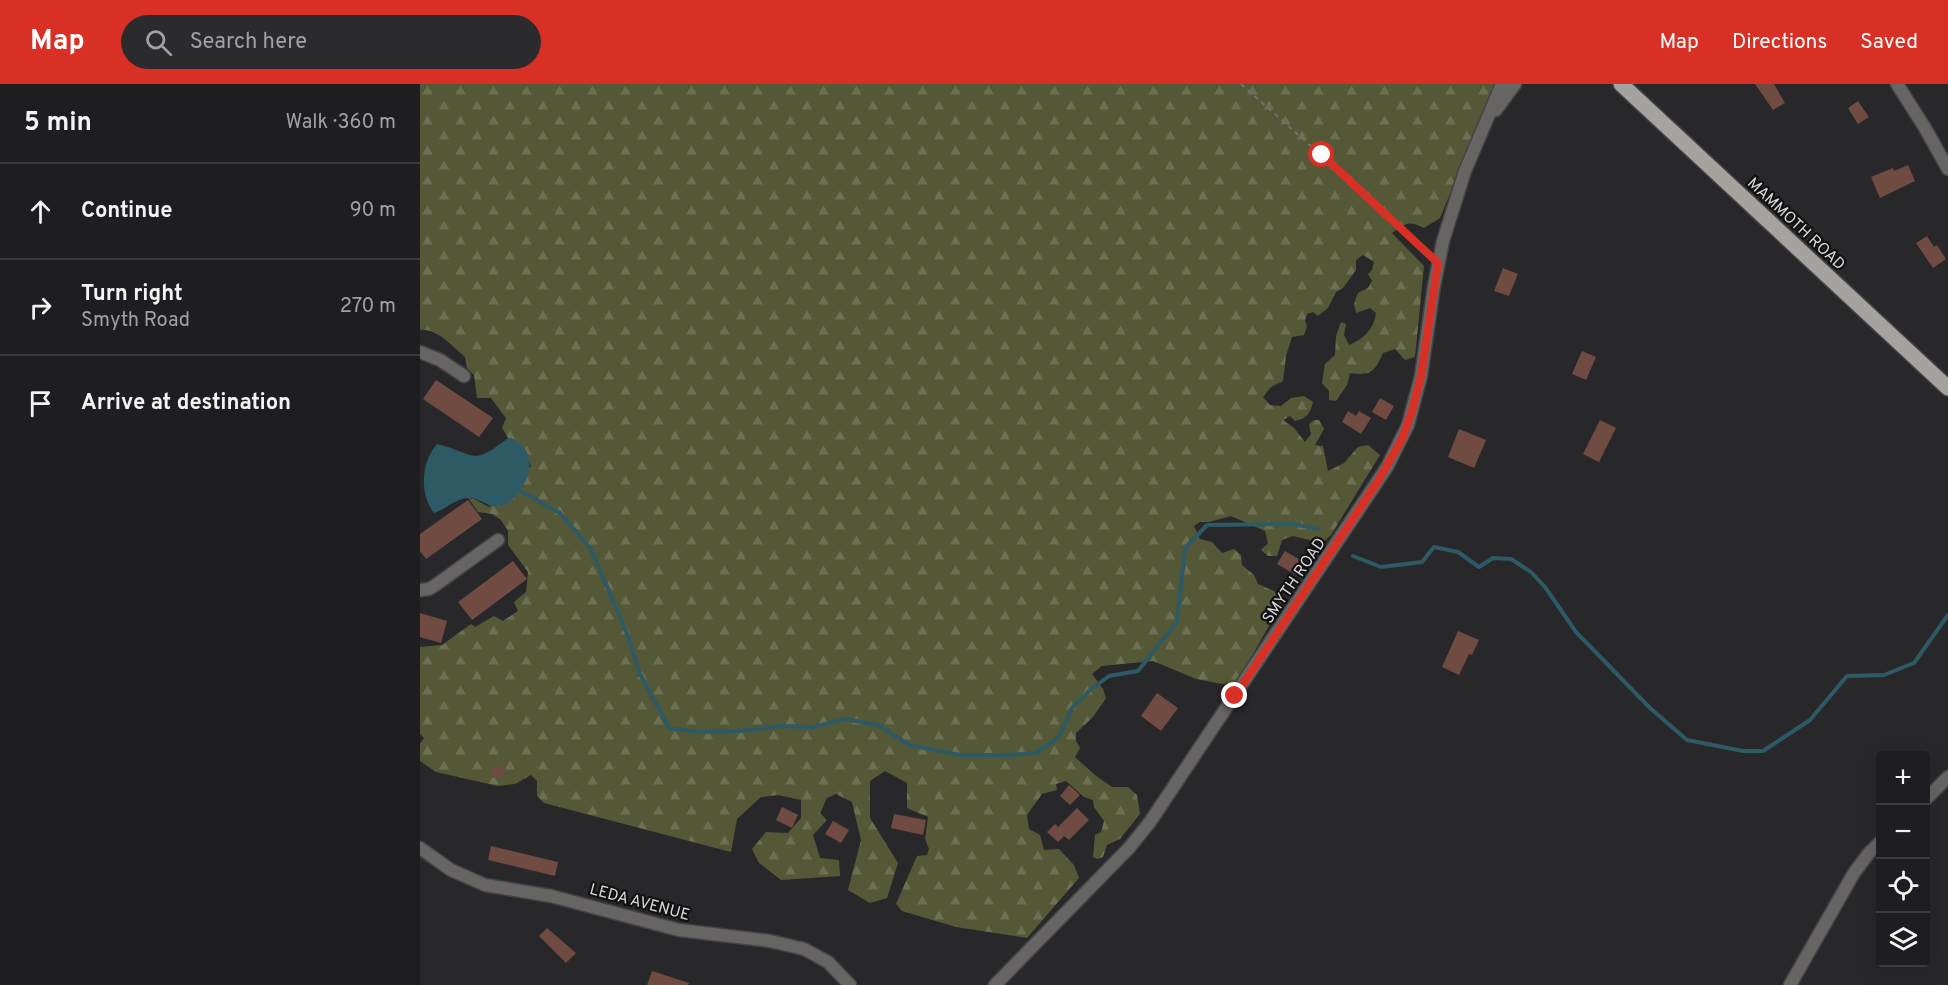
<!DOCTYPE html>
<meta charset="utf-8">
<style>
:root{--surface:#1e1e20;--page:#2b2b2d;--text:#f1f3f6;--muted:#a1a2a5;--line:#3c3c3e;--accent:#d93025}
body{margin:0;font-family:Overpass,sans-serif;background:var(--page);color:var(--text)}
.controls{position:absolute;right:18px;bottom:18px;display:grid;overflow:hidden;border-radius:6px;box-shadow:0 6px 24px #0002}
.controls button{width:54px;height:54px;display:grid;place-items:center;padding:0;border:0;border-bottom:2px solid var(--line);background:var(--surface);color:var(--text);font:30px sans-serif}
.stop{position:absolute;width:18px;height:18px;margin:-14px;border:4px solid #d93025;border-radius:50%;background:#fff}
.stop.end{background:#d93025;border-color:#fff;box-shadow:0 2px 6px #0008}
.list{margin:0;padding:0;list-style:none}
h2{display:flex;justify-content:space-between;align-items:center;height:78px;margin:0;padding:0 24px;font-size:26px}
h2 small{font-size:20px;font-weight:400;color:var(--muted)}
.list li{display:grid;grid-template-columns:39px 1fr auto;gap:18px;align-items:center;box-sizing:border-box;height:96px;padding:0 24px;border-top:2px solid var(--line)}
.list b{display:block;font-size:22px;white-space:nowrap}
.list p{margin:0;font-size:20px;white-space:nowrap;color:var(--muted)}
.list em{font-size:20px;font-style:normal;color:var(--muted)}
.icon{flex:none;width:33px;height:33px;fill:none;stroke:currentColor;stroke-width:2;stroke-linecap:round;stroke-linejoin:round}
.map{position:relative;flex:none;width:1528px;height:901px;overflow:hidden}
header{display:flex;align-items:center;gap:36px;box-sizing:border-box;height:84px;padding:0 30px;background:var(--accent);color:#fff}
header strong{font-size:28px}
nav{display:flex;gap:33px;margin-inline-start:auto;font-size:21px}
.search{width:420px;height:54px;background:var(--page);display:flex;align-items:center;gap:15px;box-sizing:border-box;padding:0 21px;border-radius:33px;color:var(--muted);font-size:22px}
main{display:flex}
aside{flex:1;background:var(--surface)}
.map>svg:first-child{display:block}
.forest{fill:url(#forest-firs)}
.water{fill:#2d5a64}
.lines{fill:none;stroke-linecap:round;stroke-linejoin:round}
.stream{stroke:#2d5a64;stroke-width:4}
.building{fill:#6f4b41}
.minor-casing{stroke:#444447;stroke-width:15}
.major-casing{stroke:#444447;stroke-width:18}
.path{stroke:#717174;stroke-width:2;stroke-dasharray:4.5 4.5;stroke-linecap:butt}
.minor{stroke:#676564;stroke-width:12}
.major{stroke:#a5a2a0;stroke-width:15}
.route{stroke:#d93025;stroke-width:8}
.labels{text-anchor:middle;stroke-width:4.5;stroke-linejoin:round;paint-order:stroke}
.street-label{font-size:16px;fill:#d9d9db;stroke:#111112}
</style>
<header>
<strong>Map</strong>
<div class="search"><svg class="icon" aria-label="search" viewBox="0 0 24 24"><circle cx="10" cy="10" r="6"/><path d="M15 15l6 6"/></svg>Search here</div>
<nav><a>Map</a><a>Directions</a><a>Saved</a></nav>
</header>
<main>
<aside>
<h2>5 min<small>Walk · 360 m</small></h2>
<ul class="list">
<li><svg class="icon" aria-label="ahead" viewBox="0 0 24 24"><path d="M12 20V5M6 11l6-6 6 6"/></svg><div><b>Continue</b></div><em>90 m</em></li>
<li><svg class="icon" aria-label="right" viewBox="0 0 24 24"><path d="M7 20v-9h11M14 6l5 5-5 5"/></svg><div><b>Turn right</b><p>Smyth Road</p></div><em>270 m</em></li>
<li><svg class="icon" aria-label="arrive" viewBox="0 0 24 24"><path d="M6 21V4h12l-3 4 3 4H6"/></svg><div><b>Arrive at destination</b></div></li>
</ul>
</aside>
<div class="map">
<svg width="1528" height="901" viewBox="0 0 1528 901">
<defs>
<pattern id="forest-firs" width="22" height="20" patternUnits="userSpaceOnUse" patternTransform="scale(1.5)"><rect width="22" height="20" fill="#555836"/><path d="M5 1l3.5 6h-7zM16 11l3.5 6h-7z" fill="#6d6f52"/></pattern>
</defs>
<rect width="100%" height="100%" fill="#28282b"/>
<!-- forest -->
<path class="forest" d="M0 0H1075L1020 134 1004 144C988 136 986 139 972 149L1004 182 995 273 985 276 975 265 963 269C955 288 950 292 930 289L927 301 916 317 909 316V307L902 299 905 280 915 271 916 252 921 238 926 240 924 251 929 261C944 255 954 245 956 229L950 224 936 229 934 220 938 209 948 204 952 197 948 190 952 186 954 178 943 171 936 176V186L923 204 916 208 908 224 898 232 893 228 887 230 885 237 887 242 884 251 872 253 866 272 863 297 851 303 843 313 850 321 861 322 871 314 884 312 893 318C890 330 887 334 875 337L870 332 863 336 874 344 885 358 891 350 889 340 894 336H899L904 345 895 361 903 362 908 387 924 379 938 363 948 361 960 371 911 451 902 459 873 452 862 456 857 472H848L841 466 848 459 845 447 811 432 789 438H780L774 442 780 455 792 458 802 469 814 465 821 471 822 481 834 491 838 500 854 507 862 516 858 526 817 598 802 600 776 595 733 577 682 582 672 590 683 605 686 614 673 633 656 649V657L660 664 655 673 675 691 692 703H708L717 711 720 730 700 755 687 761 683 773 677 775 673 773 675 751 681 748 684 737 674 723 673 716 664 713 646 697 636 700 637 706 622 710 607 731 609 745 620 751 624 766 639 765 654 781 659 794 607 854 536 843 482 827 476 820 497 772 507 771 509 765 505 754 508 733 487 724V699L465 687 450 697V734L478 779 467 814 450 819 428 806 441 756 432 718 416 710 407 714 400 729 407 736 393 751 400 774 419 776 420 792 361 796 339 779 332 765 346 748 368 749 381 734V716L358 711 341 713 317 735 311 768 124 719 117 712V697L111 691 95 700 78 702 16 688 0 677V660L4 654 0 650V563L22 561 51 540 55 543 74 532 83 537 98 527 94 518 106 508 108 488 88 461V447L81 436 72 430 58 428 48 414 54 415 69 423 111 382 103 363 91 354H88L82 344 86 334 71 314H57L54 291 47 284 45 273C33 263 17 244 0 246Z"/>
<!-- water -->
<path class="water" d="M88 354H91C118 366 112 394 95 413 92 416 89 420 84 421 68 427 62 413 48 414 35 415 26 425 14 429 0 410 0 380 17 360 57 370 51 383 88 354Z"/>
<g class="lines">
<!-- stream -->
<path class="stream" d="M100 407 140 429 171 465 208 552 220 590 249 644 279 648 320 647 361 642 394 643 425 635 458 641 489 661 540 671H588L616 669 639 653 652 624 669 607 689 592 718 587 757 538 765 464 787 441 874 440 898 445
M933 472 961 483 1002 478 1014 463 1038 468 1059 483 1073 474 1091 475 1111 488 1125 503 1156 548 1230 624 1267 656 1323 667H1343L1390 636 1427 592 1464 591 1494 579 1528 531"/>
</g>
<!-- building -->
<path class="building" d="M1335 0H1354L1365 19 1353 26Z
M1438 17 1449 33 1438 40 1428 24Z
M1488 81 1495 97 1460 114 1451 93 1473 84 1474 87Z
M1507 152 1514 163 1517 161 1526 175 1513 184 1496 159Z
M1083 184 1098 190 1089 212 1074 207Z
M1162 267 1176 273 1166 296 1152 290Z
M16 296 73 334 59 353 3 315Z
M960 314 974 322 966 336 952 328Z
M928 327 936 332 939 327 951 334 941 350 922 338Z
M1180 336 1196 344 1179 378 1163 370Z
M1039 345 1066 356 1054 384 1028 373Z
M48 416 62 435 6 475 0 467V450Z
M865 467 884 478 876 491 857 480Z
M93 477 107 495 52 536 38 518Z
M0 529 27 537 21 559 0 553Z
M1038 547 1059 556 1052 571 1049 570 1039 591 1022 583Z
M737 609 758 624 741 647 721 632Z
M84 682V694H72V683Z
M649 701 660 711 650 721 640 712Z
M362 723 378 731 372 744 356 736Z
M657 724 669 736 649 756 644 752 638 758 627 748 635 740 638 743Z
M474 730 506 736 503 751 471 744Z
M413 737 429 746 421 759 405 750Z
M71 762 138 778 135 792 68 776Z
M127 844 156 869 146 879 119 852Z
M232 887 269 899 268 901H227Z"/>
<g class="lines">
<!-- minor casing -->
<g class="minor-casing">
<path id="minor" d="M1477 0 1505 44 1528 85
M1076 26 1095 0
M0 268 20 276 44 292
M0 506 9 505 17 500 78 456
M1506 715 1528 693
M0 764 31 786 65 801 131 812 259 846 350 857 384 865 408 878 430 901
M575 901 709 764 730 738 967 383 988 341 1001 292 1014 202 1023 157 1045 87 1082 0
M1370 901 1434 789 1449 769 1460 758"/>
</g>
<!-- major casing -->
<g class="major-casing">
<path id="major" d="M1201 0 1528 304"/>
</g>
<!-- path -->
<path class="path" d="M821 0 901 71 1009 171"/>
<!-- minor -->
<use href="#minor" class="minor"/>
<!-- major -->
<use href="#major" class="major"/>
</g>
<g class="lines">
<!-- route -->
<path class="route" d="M815 612 958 397 982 355 992 327 1001 292 1018 179 902 71"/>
</g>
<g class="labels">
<!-- street labels -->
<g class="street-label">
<text transform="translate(1377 139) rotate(43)" y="6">MAMMOTH ROAD</text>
<text transform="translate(873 496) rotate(-56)" y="6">SMYTH ROAD</text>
<text transform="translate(220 817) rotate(15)" y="6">LEDA AVENUE</text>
</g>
</g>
</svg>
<div class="controls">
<button>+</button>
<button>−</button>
<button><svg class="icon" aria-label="locate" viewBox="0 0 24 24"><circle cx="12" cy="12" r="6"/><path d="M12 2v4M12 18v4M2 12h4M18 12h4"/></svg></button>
<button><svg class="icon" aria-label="layers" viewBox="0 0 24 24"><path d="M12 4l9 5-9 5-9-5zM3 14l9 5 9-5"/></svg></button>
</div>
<div class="stop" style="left:902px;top:71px"></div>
<div class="stop end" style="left:815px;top:612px"></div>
</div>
</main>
